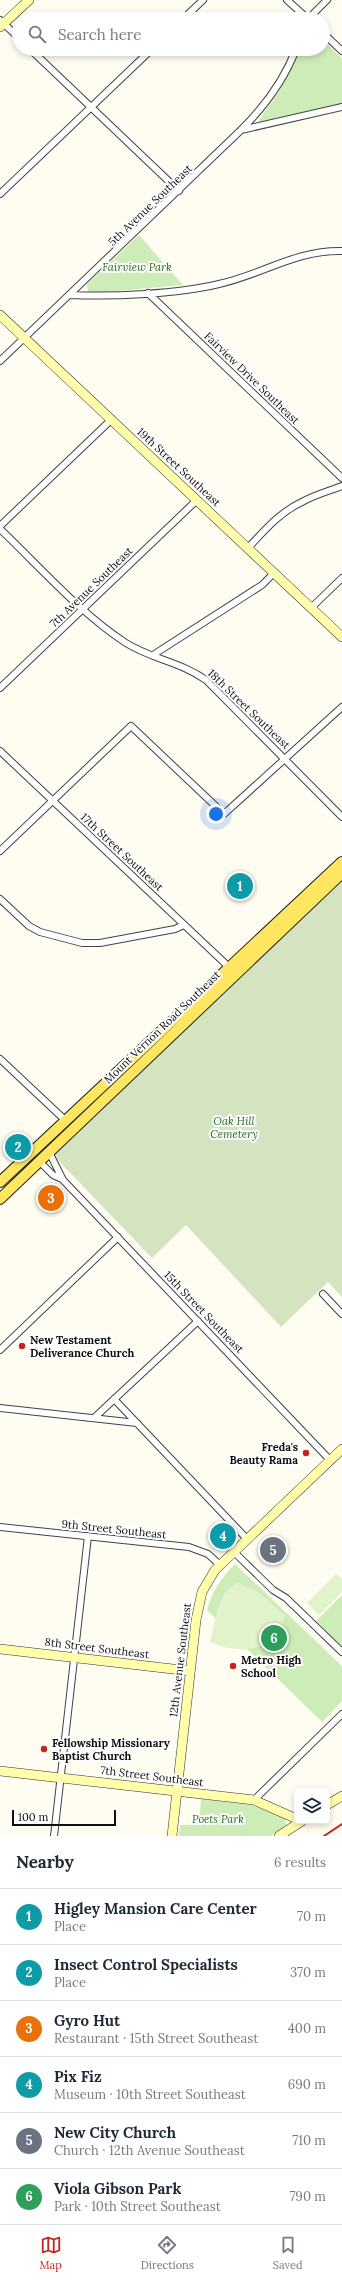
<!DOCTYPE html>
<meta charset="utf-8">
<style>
:root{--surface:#fff;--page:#f6f6f7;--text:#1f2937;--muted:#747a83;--line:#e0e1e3;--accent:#c6251f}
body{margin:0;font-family:Lora,serif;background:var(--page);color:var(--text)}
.controls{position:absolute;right:12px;bottom:12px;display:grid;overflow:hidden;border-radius:6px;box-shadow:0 2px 6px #0003}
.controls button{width:36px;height:36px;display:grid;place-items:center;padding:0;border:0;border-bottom:1px solid var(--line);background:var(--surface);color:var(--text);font:20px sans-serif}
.scale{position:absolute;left:12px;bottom:10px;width:104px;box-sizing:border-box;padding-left:4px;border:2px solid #0f0f0f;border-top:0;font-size:11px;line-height:14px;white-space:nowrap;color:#0f0f0f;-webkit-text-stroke:3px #fff;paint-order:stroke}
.you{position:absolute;left:216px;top:814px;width:14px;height:14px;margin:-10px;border:3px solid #fff;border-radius:50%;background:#1a73e8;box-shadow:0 0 0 6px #1a73e833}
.badge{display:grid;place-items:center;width:26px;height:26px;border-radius:50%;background:var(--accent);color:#fff;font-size:13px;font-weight:700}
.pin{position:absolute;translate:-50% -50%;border:2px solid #fff;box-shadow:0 1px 4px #0006}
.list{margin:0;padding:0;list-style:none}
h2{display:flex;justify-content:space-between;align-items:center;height:52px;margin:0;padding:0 16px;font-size:17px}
h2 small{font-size:13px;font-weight:400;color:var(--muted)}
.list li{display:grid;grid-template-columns:26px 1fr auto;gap:12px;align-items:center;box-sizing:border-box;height:56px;padding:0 16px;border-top:1px solid var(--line)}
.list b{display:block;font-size:15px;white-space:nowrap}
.list p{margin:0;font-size:13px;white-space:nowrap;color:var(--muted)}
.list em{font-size:13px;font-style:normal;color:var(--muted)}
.icon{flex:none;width:22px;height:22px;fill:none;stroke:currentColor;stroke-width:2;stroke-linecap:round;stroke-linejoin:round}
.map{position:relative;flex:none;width:342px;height:1836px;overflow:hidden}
.search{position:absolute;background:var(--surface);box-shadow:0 2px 6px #0003;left:12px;right:12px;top:12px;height:44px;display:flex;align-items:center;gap:10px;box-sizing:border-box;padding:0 14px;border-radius:22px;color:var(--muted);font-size:15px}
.sheet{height:388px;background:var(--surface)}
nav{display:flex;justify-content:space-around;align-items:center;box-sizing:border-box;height:56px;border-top:1px solid var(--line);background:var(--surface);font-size:11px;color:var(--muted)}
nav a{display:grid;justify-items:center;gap:2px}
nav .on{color:var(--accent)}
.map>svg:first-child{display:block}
.green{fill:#ceecb8}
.cemetery{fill:#d4e3c0}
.pitch{fill:#e1f3ca}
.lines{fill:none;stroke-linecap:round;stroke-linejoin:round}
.street-casing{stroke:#424242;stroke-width:8}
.secondary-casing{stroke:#313131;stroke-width:10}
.primary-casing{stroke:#202020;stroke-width:12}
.street{stroke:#fff;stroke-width:6}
.secondary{stroke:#fffdac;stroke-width:9}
.primary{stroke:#fee661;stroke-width:10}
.rail{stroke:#c6251f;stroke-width:2}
.poi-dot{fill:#c6251f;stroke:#fff;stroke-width:1.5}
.labels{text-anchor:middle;stroke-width:4;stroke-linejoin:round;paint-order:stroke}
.street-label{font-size:11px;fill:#0f0f0f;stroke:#fff}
.park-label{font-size:11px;font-style:italic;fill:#256b1b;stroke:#fff}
.poi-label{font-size:11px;font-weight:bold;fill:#0f0f0f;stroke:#fff;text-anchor:start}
</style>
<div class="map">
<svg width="342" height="1836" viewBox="0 0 342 1836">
<rect width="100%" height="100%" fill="#fffdf1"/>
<!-- green -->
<path class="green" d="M323 40 342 58V103L260 123 259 120 280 90 301 49H323Z
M139 235 183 285 95 293 88 291 87 284Z
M235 1564 342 1666V1701L322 1722 207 1610C213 1590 221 1578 235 1564Z
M342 1595V1647L316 1621Z
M201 1799 252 1805 285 1818 286 1825 271 1836H179L180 1825H199Z"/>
<!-- cemetery -->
<path class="cemetery" d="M342 879V1297L328 1282 281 1327 186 1225 152 1258 54 1156V1152Z"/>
<!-- pitch -->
<path class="pitch" d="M336 1574 342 1579V1592L319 1615 307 1603Z
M239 1583 258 1592 286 1616C282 1623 278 1633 272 1638 254 1655 230 1650 210 1642 215 1624 218 1587 239 1583Z"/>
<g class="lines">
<!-- street casing -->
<g class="street-casing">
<path id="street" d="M287 0 308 19
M183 19 203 0
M308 19 327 0
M0 20 19 38
M323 33 342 51
M30 49 179 191
M241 130 342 107
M0 194 152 49
M148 293 342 478
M70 295C114 297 177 294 219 284 264 274 295 250 342 251
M0 361 241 130C265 106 284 81 296 49
M0 526 112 419
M0 529C39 566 81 614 126 643 151 659 181 662 206 680L342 817
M248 548C264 531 280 512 302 502 314 495 329 491 342 486
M311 608 342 578
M153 655 262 585 274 573
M0 688 197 500
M0 751 230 968
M0 851 131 726 224 814 342 707
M0 899 29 926 40 932 82 943H100L175 929 184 925
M0 1059 65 1120
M49 1152 63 1180 330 1460
M39 1161 53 1175 62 1179
M323 1294 342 1314
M0 1350 118 1237
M114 1399 247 1539
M0 1408 137 1423
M94 1418 198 1321
M0 1527 189 1547 208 1554 220 1565
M234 1552 273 1590 286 1598 342 1652
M254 1800 342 1714
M54 1836 88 1536"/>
</g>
<!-- secondary casing -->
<g class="secondary-casing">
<path id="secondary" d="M0 27 29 0
M0 315 342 637
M0 1649 190 1671
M0 1771 254 1800 297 1819
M327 1805 342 1796
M172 1836 196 1620 202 1592 215 1570 342 1449
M279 1836 302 1821"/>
</g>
<!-- primary casing -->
<g class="primary-casing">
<path id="primary" d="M0 1182 342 862
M0 1199 342 873"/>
</g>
<!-- street -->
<use href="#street" class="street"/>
<!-- secondary -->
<use href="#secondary" class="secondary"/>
<!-- primary -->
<use href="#primary" class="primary"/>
<!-- rail -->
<path class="rail" d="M324 1836 342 1824"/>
</g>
<!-- markers -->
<g class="poi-dot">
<circle cx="22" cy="1346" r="4"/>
<circle cx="306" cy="1453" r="4"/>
<circle cx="233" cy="1666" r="4"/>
<circle cx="44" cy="1749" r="4"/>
</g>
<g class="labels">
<!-- street labels -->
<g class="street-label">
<text transform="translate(150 205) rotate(-44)" y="4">5th Avenue Southeast</text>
<text transform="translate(252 378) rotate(44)" y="4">Fairview Drive Southeast</text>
<text transform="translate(179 467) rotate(43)" y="4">19th Street Southeast</text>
<text transform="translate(91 587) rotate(-44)" y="4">7th Avenue Southeast</text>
<text transform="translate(249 709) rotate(44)" y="4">18th Street Southeast</text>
<text transform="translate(122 852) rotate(43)" y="4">17th Street Southeast</text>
<text transform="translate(162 1027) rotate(-44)" y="4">Mount Vernon Road Southeast</text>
<text transform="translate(204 1312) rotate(46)" y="4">15th Street Southeast</text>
<text transform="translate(114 1529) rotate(6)" y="4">9th Street Southeast</text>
<text transform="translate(97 1648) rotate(7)" y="4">8th Street Southeast</text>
<text transform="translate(180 1660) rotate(-83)" y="4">12th Avenue Southeast</text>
<text transform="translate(152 1776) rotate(7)" y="4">7th Street Southeast</text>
</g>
<!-- park labels -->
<g class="park-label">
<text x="137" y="271">Fairview Park</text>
<text x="234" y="1125">Oak Hill<tspan x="234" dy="13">Cemetery</tspan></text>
<text x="218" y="1823">Poets Park</text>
</g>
<!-- poi labels -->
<g class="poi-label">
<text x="30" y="1344">New Testament<tspan x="30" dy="13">Deliverance Church</tspan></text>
<text x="298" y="1451" text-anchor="end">Freda's<tspan x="298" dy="13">Beauty Rama</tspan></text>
<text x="241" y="1664">Metro High<tspan x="241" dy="13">School</tspan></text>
<text x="52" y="1747">Fellowship Missionary<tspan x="52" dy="13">Baptist Church</tspan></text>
</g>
</g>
</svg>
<div class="controls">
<button><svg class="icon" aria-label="layers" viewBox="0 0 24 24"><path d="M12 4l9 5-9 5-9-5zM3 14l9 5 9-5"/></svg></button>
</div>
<div class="scale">100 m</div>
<div class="you"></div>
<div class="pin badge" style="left:240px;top:886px;background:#0f9aa8">1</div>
<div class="pin badge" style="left:18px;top:1147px;background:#0f9aa8">2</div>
<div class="pin badge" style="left:51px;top:1198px;background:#e8710a">3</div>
<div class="pin badge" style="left:223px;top:1536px;background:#0f9aa8">4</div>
<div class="pin badge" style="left:273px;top:1550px;background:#6b7280">5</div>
<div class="pin badge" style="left:274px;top:1638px;background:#2e9e5b">6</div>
<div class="search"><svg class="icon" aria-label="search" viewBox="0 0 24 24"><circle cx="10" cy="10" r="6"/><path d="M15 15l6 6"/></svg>Search here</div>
</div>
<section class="sheet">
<h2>Nearby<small>6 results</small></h2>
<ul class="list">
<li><span class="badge" style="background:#0f9aa8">1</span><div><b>Higley Mansion Care Center</b><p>Place</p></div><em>70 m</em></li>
<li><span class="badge" style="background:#0f9aa8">2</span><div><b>Insect Control Specialists</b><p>Place</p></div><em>370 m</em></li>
<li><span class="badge" style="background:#e8710a">3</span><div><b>Gyro Hut</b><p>Restaurant · 15th Street Southeast</p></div><em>400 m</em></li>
<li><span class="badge" style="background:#0f9aa8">4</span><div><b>Pix Fiz</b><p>Museum · 10th Street Southeast</p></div><em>690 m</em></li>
<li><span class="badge" style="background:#6b7280">5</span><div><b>New City Church</b><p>Church · 12th Avenue Southeast</p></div><em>710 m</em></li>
<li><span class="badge" style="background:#2e9e5b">6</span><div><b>Viola Gibson Park</b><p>Park · 10th Street Southeast</p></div><em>790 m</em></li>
</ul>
</section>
<nav>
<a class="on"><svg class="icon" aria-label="map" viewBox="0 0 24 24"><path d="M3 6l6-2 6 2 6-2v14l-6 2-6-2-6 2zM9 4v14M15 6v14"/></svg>Map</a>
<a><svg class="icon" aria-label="directions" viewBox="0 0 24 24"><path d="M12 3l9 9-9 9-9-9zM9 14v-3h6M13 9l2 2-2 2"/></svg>Directions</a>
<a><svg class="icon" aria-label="saved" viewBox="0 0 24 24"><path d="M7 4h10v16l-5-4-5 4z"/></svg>Saved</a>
</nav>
